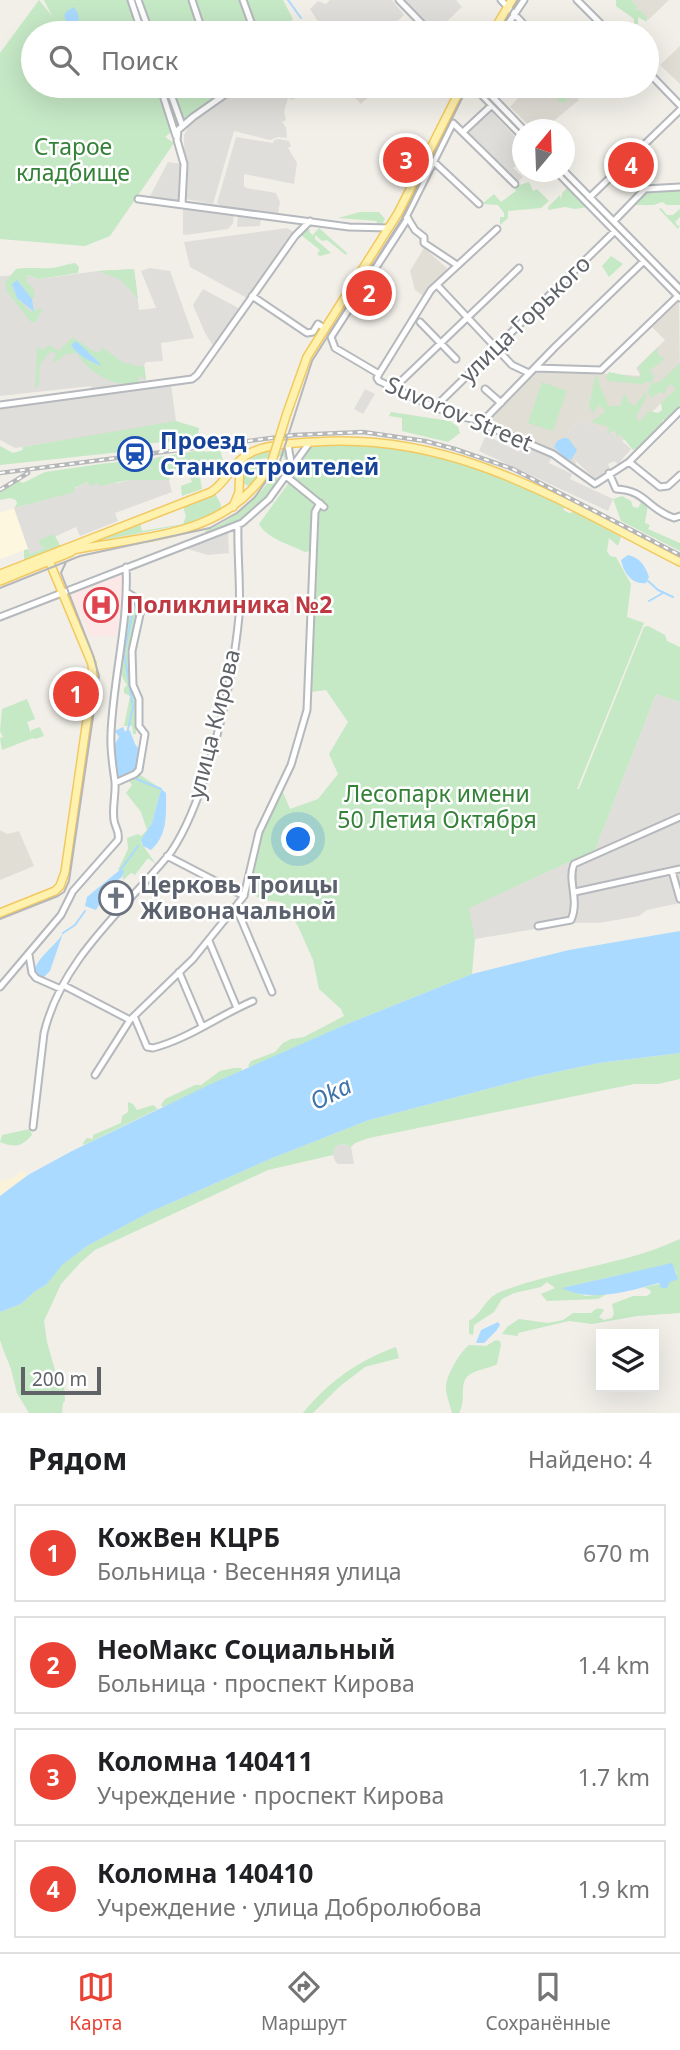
<!DOCTYPE html>
<html lang="ru">
<meta charset="utf-8">
<style>
:root{--surface:#fff;--page:#f6f6f6;--text:#202124;--muted:#757577;--line:#e0e0e0;--accent:#ea4335}
body{margin:0;font-family:"Noto Sans",sans-serif;background:var(--page);color:var(--text)}
.controls{position:absolute;right:21px;bottom:21px;display:grid;overflow:hidden;border-radius:0px;box-shadow:0 7px 28px #0002}
.controls button{width:63px;height:63px;display:grid;place-items:center;padding:0;border:0;border-bottom:2px solid var(--line);background:var(--surface);color:var(--text);font:35px sans-serif}
.compass{position:absolute;left:512px;top:119px;width:63px;height:63px;border-radius:50%;background:var(--surface);box-shadow:0 7px 28px #0002;rotate:19deg}
.scale{position:absolute;left:21px;bottom:18px;width:80px;box-sizing:border-box;padding-left:7px;border:4px solid #5f6368;border-top:0;font-size:19px;line-height:24px;white-space:nowrap;color:#5f6368;-webkit-text-stroke:5px #fff;paint-order:stroke}
.you{position:absolute;left:299px;top:840px;width:24px;height:24px;margin:-18px;border:5px solid #fff;border-radius:50%;background:#1a73e8;box-shadow:0 0 0 10px #1a73e833}
.badge{display:grid;place-items:center;width:46px;height:46px;border-radius:50%;background:var(--accent);color:#fff;font-size:23px;font-weight:700}
.pin{position:absolute;translate:-50% -50%;border:4px solid #fff;box-shadow:0 2px 7px #0006}
.list{margin:0;padding:0;list-style:none}
h2{display:flex;justify-content:space-between;align-items:center;height:91px;margin:0;padding:0 28px;font-size:30px}
h2 small{font-size:23px;font-weight:400;color:var(--muted)}
.list li{display:grid;grid-template-columns:46px 1fr auto;gap:21px;align-items:center;box-sizing:border-box;height:98px;margin:0 14px 14px;padding:0 14px;border:2px solid var(--line);border-radius:0px}
.list b{display:block;font-size:26px;white-space:nowrap}
.list p{margin:0;font-size:23px;white-space:nowrap;color:var(--muted)}
.list em{font-size:23px;font-style:normal;color:var(--muted)}
.icon{flex:none;width:38px;height:38px;fill:none;stroke:currentColor;stroke-width:2;stroke-linecap:round;stroke-linejoin:round}
.map{position:relative;flex:none;width:680px;height:1413px;overflow:hidden}
.search{position:absolute;background:var(--surface);box-shadow:0 7px 28px #0002;left:21px;right:21px;top:21px;height:77px;display:flex;align-items:center;gap:18px;box-sizing:border-box;padding:0 24px;border-radius:38px;color:var(--muted);font-size:26px}
.sheet{height:539px;background:var(--surface)}
nav{display:flex;justify-content:space-around;align-items:center;box-sizing:border-box;height:98px;border-top:2px solid var(--line);background:var(--surface);font-size:19px;color:var(--muted)}
nav a{display:grid;justify-items:center;gap:4px}
nav .on{color:var(--accent)}
.map>svg:first-child{display:block}
.commercial{fill:#fef7e0}
.industrial{fill:#e0deda}
.education{fill:#e1ded6}
.medical{fill:#fce8e6}
.green{fill:#c5e8c5}
.sand{fill:#fbf3d9}
.water{fill:#aadaff}
.lines{fill:none;stroke-linecap:round;stroke-linejoin:round}
.stream{stroke:#aadaff;stroke-width:2}
.minor-casing{stroke:#b5b8bc;stroke-width:9}
.major-casing{stroke:#f2c960;stroke-width:10}
.minor{stroke:#fff;stroke-width:5}
.major{stroke:#fff2af;stroke-width:7}
.tram{stroke:#b6b7b8;stroke-width:2}
.rail-casing{stroke:#b6b7b8;stroke-width:4.5}
.rail{stroke:#fff;stroke-width:2;stroke-dasharray:5;stroke-linecap:butt}
.major-bridge-casing{stroke:#f2c960;stroke-width:10;stroke-linecap:butt}
.major-bridge{stroke:#fff2af;stroke-width:7}
.labels{text-anchor:middle;stroke-width:5;stroke-linejoin:round;paint-order:stroke}
.park-label{font-size:23px;fill:#348238;stroke:#fff}
.street-label{font-size:23px;fill:#5f6368;stroke:#fff}
.transit-label{font-size:23px;font-weight:bold;fill:#164399;stroke:#fff;text-anchor:start}
.health-label{font-size:23px;font-weight:bold;fill:#be3a42;stroke:#fff;text-anchor:start}
.worship-label{font-size:23px;font-weight:bold;fill:#5b616d;stroke:#fff;text-anchor:start}
.water-label{font-size:24px;font-style:italic;fill:#4174aa;stroke:#fff}
</style>
<div class="map">
<svg width="680" height="1413" viewBox="0 0 680 1413">
<rect width="100%" height="100%" fill="#f1efe8"/>
<!-- commercial -->
<path class="commercial" d="M14 508 28 549 0 559V513Z"/>
<!-- industrial -->
<path class="industrial" d="M330 0H392L404 15 385 33H371L364 26 359 31 341 22 324 26 317 20 310 9 318 1 326 4Z
M404 0H456L462 7 443 25 435 31 433 29 431 31Z
M240 86H304L299 87 293 100 288 98 284 112 286 120 282 122 286 127 287 138 278 137 270 140 234 131 213 204 185 199 184 135 193 117Z
M489 109 521 143 514 153 522 161 513 168 523 177 517 183 467 131Z
M236 137 273 143 274 140 279 139 289 141 291 146 288 148 297 163 294 184 244 174V186L246 188 276 193 280 202 278 214 221 206 217 203Z
M168 162 183 164 182 201 150 196Z
M183 206 234 214 233 223 228 229 186 235 183 234Z
M238 215 261 219 260 226 237 227Z
M287 228 294 232 247 298 190 267 184 242Z
M150 268 170 271 194 338 161 343 163 361 146 362 144 365 146 380 92 389 91 386 0 396V276L26 275 39 279 98 271 134 269 139 310 156 308 141 271Z
M203 289 240 309 214 347 205 333 193 305Z
M171 385 176 421 167 424 15 448 0 440V408Z
M365 389 375 394 363 414 354 409Z
M580 420 613 433 631 449 618 464 614 461 608 464 610 470 596 480 574 459 567 434Z
M486 435 519 452 522 446 528 449 529 446 552 456 549 463 572 474 570 479 613 499 608 511 479 451Z
M128 480H169L172 492 115 513 118 521 80 536 76 527 43 542 45 548 30 554 14 508 74 492 73 489 88 482 118 483Z
M228 531 229 553 208 555 184 548Z
M656 694 680 702V903L647 910 639 916 599 923H571L475 939 468 908 595 850Z
M344 1144 351 1147 354 1164H338L335 1161 333 1155 335 1146Z"/>
<!-- education -->
<path class="education" d="M627 0H669L648 20Z
M680 46V84L660 65Z
M345 86H380L361 104Z
M529 86H566L579 100 544 129H533L510 107Z
M424 248 450 271 425 297 415 290 410 271Z
M679 301 680 385 622 441 613 433 580 420 567 434 582 451 574 459 576 462 575 467 553 453 486 422V420L537 369 641 376 636 368 665 340 652 327Z
M0 830 7 834 19 831 34 866 0 880Z"/>
<!-- medical -->
<path class="medical" d="M125 570V609L120 612 117 636 90 637 71 592 99 583Z"/>
<!-- green -->
<path class="green" d="M39 0 52 16 44 0H283L293 19 284 33H33V86H99L112 97 102 86H236L181 123 165 137 174 143 110 236 85 246 0 239V53Z
M616 0H631L637 6 636 10H640L646 16 647 22 638 17V24H634V19L616 6Z
M545 86H561L570 95 565 103 560 102Z
M529 182 533 191 537 189 549 201 541 208 508 211V218L500 225V217H504V213L498 205 482 204 494 194 501 202 516 191 513 187Z
M567 188 587 207 575 209 565 207 548 210V207L560 195 561 200 562 193Z
M680 189V217L675 222 678 226 680 225 678 229 659 209 661 208 667 215H673L680 209V205H667L662 202 654 205H633L646 191Z
M360 212H379L385 219 381 226H350V224L376 226 377 221 338 218Z
M305 228 310 230 309 232 313 235 319 228 347 253 346 255 327 240 322 241 315 235V239L331 253 320 256 317 254 320 250 301 235Z
M611 256 623 264 609 277 602 266Z
M75 263 79 267 78 273 39 279 27 275V283C33 286 34 290 35 296L32 299 17 280 12 287 17 298 31 312 39 308 42 310 35 323 30 321 7 292 5 282 16 269C29 267 40 269 52 268 60 267 67 264 75 263Z
M134 269 138 299 121 280 98 271Z
M73 337 95 352H99L102 347 125 364 128 363 140 367 144 365 146 380 139 375V384C114 387 89 374 77 353L66 354 56 362 53 361 56 354 51 351 40 364 39 386 35 388 37 347 43 350 49 345 60 351 63 346Z
M657 348 658 355 665 359 650 370 654 377 652 381 641 384 608 381 606 377 609 372 638 378 641 373 638 367Z
M680 363V407L667 420H663L662 424 638 448 633 450 620 434 617 438 616 432 613 430 608 434 607 432 609 427 591 422 606 411 599 405 593 413 589 406 595 377H598C598 388 606 395 608 406H620L624 395 627 396V401L635 406 645 393 647 396 636 417 639 422 649 411 658 413 662 410 661 403 676 389 671 384 667 387 665 394 660 392 651 398 648 392 651 383 660 382Z
M542 382 567 391 553 431 528 423Z
M391 412 450 421 458 427 460 433 448 442 402 431V418L389 416Z
M176 421 199 428 198 436 195 439 133 445 121 452 0 465V446L13 453 23 450 22 447Z
M314 442C339 443 366 441 390 445 452 453 510 479 565 506L563 510 569 513 574 512 621 537 618 546 609 538 607 551 610 556 616 557 631 584 627 617 644 623 577 789H579L644 627 648 626 665 635 667 641 680 647V702L656 694 595 850 469 908 475 939 472 974 347 1024 251 1068 248 1066 251 1061 275 1052 283 1043 291 1039 304 1037 344 1016 341 1009 319 989 313 960 298 926 281 902 263 900 247 891 265 825 282 790 290 809 318 799 338 774 329 754 348 722 326 690 311 692 317 515 323 507 293 476Z
M201 450 206 452 220 450 224 464 199 471 202 489 182 496 181 486 192 482 188 472 171 476 169 480H128L99 486 98 483 90 486 88 482 74 488 75 492 14 508 17 504 16 500 10 498 0 500V493L17 480 23 483 45 472 108 463 133 461 139 463 159 457Z
M286 450 289 468 266 499 245 519 206 533 205 531C239 518 263 494 281 462L285 463 284 469 287 463 283 456 261 459 260 463 262 461 267 464 260 476 248 486 242 482 244 461 254 452Z
M290 481 316 502 310 551 305 552C291 545 266 538 259 524Z
M215 493 221 505 220 512 193 523 92 542 140 523 142 531 183 524 186 516 183 506Z
M622 496 631 501 633 507 638 508 641 502 648 504 645 523 650 525 648 529 680 543V551L621 521 613 499Z
M54 534 62 549 27 562 24 559V550L28 549 30 554 45 548 40 545 39 540Z
M139 597 141 601 133 636 127 651 137 698 136 734H133L132 726H124L130 696 124 693V688L127 685C111 662 122 624 132 600Z
M27 699 35 719 27 722 31 733V730L40 727 44 736 35 739 33 738 2 750 0 738 3 737 0 731 2 709Z
M139 774 161 789 152 823 141 843 156 864 148 858 135 875 131 873 123 880V871L118 870 128 849 127 838 138 834 141 836 147 830 141 812 126 793 132 785 129 781Z
M680 1053V1079L658 1084H634L369 1138 355 1143 351 1147 344 1144 335 1146 333 1155 268 1170 95 1250 81 1262 61 1284 44 1321 47 1342 55 1370 64 1381 65 1401 63 1403 62 1413H29L17 1393 11 1369 3 1349 0 1340V1312L21 1304 35 1291 46 1285 61 1265 87 1246 148 1213 270 1159 369 1120 537 1076 599 1063Z
M234 1068H242L241 1072 163 1107 161 1105 165 1099 195 1085H201L220 1071Z
M128 1102 133 1104 137 1110 153 1105 158 1109 84 1145 83 1143 87 1138 93 1139V1135L121 1123 122 1116 128 1112Z
M30 1129 32 1135C21 1147 15 1148 0 1142L2 1135Z
M680 1239V1313L637 1316 592 1324 569 1321 518 1333V1336L502 1334 507 1327 519 1319 548 1323 563 1320 573 1313H591C595 1309 598 1307 604 1310L599 1317 604 1320 612 1318 614 1314 612 1304 633 1296H647L651 1293 650 1290 644 1287 670 1282 677 1275 675 1270 619 1275 563 1288 586 1296 607 1294 598 1299 547 1301 541 1294 555 1288 547 1282 541 1287 514 1293 502 1299 494 1312 474 1325 473 1335 469 1334V1321C482 1314 485 1298 500 1292 558 1269 623 1266 680 1239Z
M496 1340 500 1341 501 1345 497 1364C488 1369 477 1369 469 1375 458 1383 467 1401 459 1413H452C450 1404 445 1394 446 1385 448 1373 460 1352 469 1345L486 1346Z
M396 1347 399 1358 365 1367 339 1387 313 1413H303C328 1382 359 1360 396 1347Z"/>
<!-- sand -->
<path class="sand" d="M21 1171 28 1175 0 1195V1181L14 1177Z"/>
<!-- water -->
<path class="water" d="M74 7C81 17 80 23 73 32L69 33 64 15 67 11Z
M17 280 32 299 34 312 17 298 12 284Z
M76 341C82 346 98 361 102 366 91 362 78 356 71 345Z
M563 438H568L577 450 571 460 565 458 554 447 557 441Z
M628 555C640 558 645 565 649 577L646 583C632 585 624 573 621 560Z
M123 727 125 732 128 729 130 731 135 744 141 752 135 771 124 777H117L115 775 113 747 119 737 115 731Z
M161 789 166 793C166 814 168 835 151 850L143 846 141 840 152 823Z
M121 869 124 871 122 877 109 887 96 910 85 906 87 897Z
M680 931V1053L599 1063 537 1076 369 1120 270 1159 148 1213 87 1246 62 1265 46 1285 35 1291 21 1304 0 1312V1196L28 1175 72 1151 211 1084 347 1024 472 974 569 950Z
M63 933 50 971 42 979 37 977 34 971C39 955 55 947 63 933Z
M672 1263 678 1279 670 1282 667 1288H661L659 1283C629 1291 592 1303 562 1288Z
M498 1322 500 1325 496 1331 484 1343H476L481 1330Z"/>
<g class="lines">
<!-- stream -->
<path class="stream" d="M288 0 301 18
M648 581 658 590 673 597
M649 601 663 593
M128 729 133 707 124 653 135 602
M134 778 161 789
M121 869 138 846
M63 933 75 925 85 911"/>
<!-- minor casing -->
<g class="minor-casing">
<path id="minor" d="M131 0 142 33
M138 0 150 33
M192 0 203 33
M243 0 255 33
M399 0 431 33
M501 0 532 33
M577 0 610 33
M502 33 524 0
M647 71 680 105
M160 86 176 136
M168 86 182 125
M473 86 522 136
M482 86 524 130
M463 132 492 105
M433 161 479 204
M564 171 680 289
M557 172 680 298
M589 198 680 110
M138 199 349 227 389 228
M182 204 184 164 177 140 178 130 193 117 237 86
M406 217 453 123 515 184
M407 217 415 230 424 237V243L457 265
M614 221 645 189 680 187
M437 285 512 365 529 373
M252 296 307 333 313 332 318 324 324 328
M420 322 456 359
M535 368 601 370 678 296
M379 374 377 378 379 381C405 393 456 421 484 420L485 425 553 454 595 484 629 462 680 411
M379 374 335 348 331 337 408 218
M379 374 431 290 497 229
M394 388 519 268
M485 389 501 403
M0 405 192 379 197 375 295 236 310 221
M435 407 615 231
M484 420 555 347 644 261
M288 445 292 468
M629 462 660 487 668 486 680 475
M609 473 616 489C646 490 647 509 674 518L680 516
M286 476 324 507
M0 617 242 523 269 499 310 442
M115 783 135 774 139 770 145 734 139 726V699L133 685 132 651 141 610 136 598 128 593
M167 856 244 896
M672 871 680 899
M575 892 680 869
M236 907 272 992
M538 926 571 920C580 900 567 881 574 864L680 817
M209 941 237 1008
M29 955 32 973 36 978 61 989
M179 972 202 1026
M63 985 130 1020
M0 987 61 915 73 891 118 840C120 831 115 828 114 820 112 808 116 794 115 782 113 766 110 751 111 734 113 678 129 623 126 567
M134 1016 147 1047 153 1048C188 1039 218 1016 253 1001
M95 1075 130 1020 193 959 244 896 259 832 291 765 307 710 315 512 320 503
M33 1127 44 1033C62 958 124 910 171 852 207 799 233 680 239 616 241 586 237 555 238 525"/>
</g>
<!-- major casing -->
<g class="major-casing">
<path id="major" d="M492 33 512 0
M287 413 307 357 398 213 462 86
M233 507 239 492 240 461
M68 551C145 535 227 539 271 464
M0 574 211 492C227 482 234 460 252 452 270 444 295 443 315 442 455 432 560 501 680 562
M0 581 71 552
M0 913 55 891 60 886 65 872 93 678 92 664 47 556"/>
</g>
<!-- minor -->
<use href="#minor" class="minor"/>
<!-- major -->
<use href="#major" class="major"/>
<!-- tram -->
<path class="tram" d="M498 33 518 0
M476 86 522 133
M560 172 680 294
M0 588 80 556 210 528 237 513 255 497 280 461 312 361 405 214 468 86
M0 919 58 896 64 892 69 881 99 676 93 655 61 573 66 562"/>
<!-- rail casing -->
<g class="rail-casing">
<path id="rail" d="M0 473 294 435 363 432 425 441 455 449 513 469 680 555
M0 490 28 473"/>
</g>
<!-- rail -->
<use href="#rail" class="rail"/>
<!-- major-bridge casing -->
<g class="major-bridge-casing">
<path id="major-bridge" d="M271 464 287 413"/>
</g>
<!-- major-bridge -->
<use href="#major-bridge" class="major-bridge"/>
</g>
<!-- icons -->
<defs>
<g id="station-ring" transform="scale(1.75)"><circle r="9.5" fill="#fff" stroke="#1a4fb4" stroke-width="1.5"/><path d="M-3-6H3Q5-6 5-4V2Q5 4 3 4L4.5 6H3L1.5 4h-3L-3 6H-4.5L-3 4Q-5 4-5 2V-4Q-5-6-3-6ZM-3.5-4v3h7v-3ZM-3.5 1v1.5H-2V1ZM2 1v1.5H3.5V1Z" fill="#1a4fb4"/></g>
<g id="hospital-ring" transform="scale(1.75)"><circle r="9.5" fill="#fff" stroke="#e0444e" stroke-width="1.5"/><path d="M-5-5h3v3.5h4V-5h3V5h-3V1.5h-4V5h-3Z" fill="#e0444e"/></g>
<g id="church-ring" transform="scale(1.75)"><circle r="9.5" fill="#fff" stroke="#6b7280" stroke-width="1.5"/><path d="M-1.2-6h2.4v3.5h3.3v2.4h-3.3V6h-2.4V-.1h-3.3v-2.4h3.3Z" fill="#6b7280"/></g>
</defs>
<g fill-rule="evenodd">
<use href="#station-ring" x="135" y="454"/>
<use href="#hospital-ring" x="101" y="605"/>
<use href="#church-ring" x="116" y="898"/>
</g>
<g class="labels">
<!-- park labels -->
<g class="park-label">
<text x="73" y="155">Старое<tspan x="73" dy="26">кладбище</tspan></text>
<text x="437" y="802">Лесопарк имени<tspan x="437" dy="26">50 Летия Октября</tspan></text>
</g>
<!-- street labels -->
<g class="street-label">
<text transform="translate(525 319) rotate(-44)" y="8">улица Горького</text>
<text transform="translate(459 414) rotate(23)" y="8">Suvorov Street</text>
<text transform="translate(214 724) rotate(-76)" y="8">улица Кирова</text>
</g>
<!-- transit labels -->
<g class="transit-label">
<text x="160" y="449">Проезд<tspan x="160" dy="26">Станкостроителей</tspan></text>
</g>
<!-- health labels -->
<g class="health-label">
<text x="126" y="613">Поликлиника №2</text>
</g>
<!-- worship labels -->
<g class="worship-label">
<text x="140" y="893">Церковь Троицы<tspan x="140" dy="26">Живоначальной</tspan></text>
</g>
<!-- water labels -->
<g class="water-label">
<text transform="translate(331 1094) rotate(-27)" y="8">Oka</text>
</g>
</g>
</svg>
<div class="controls">
<button><svg class="icon" aria-label="layers" viewBox="0 0 24 24"><path d="M12 4l9 5-9 5-9-5zM3 14l9 5 9-5"/></svg></button>
</div>
<svg class="compass" viewBox="-18 -18 36 36"><path d="M0-13l5 13h-10z" fill="#e53935"/><path d="M0 13l5-13h-10z" fill="#757577"/></svg>
<div class="scale">200 m</div>
<div class="you"></div>
<div class="pin badge" style="left:76px;top:694px">1</div>
<div class="pin badge" style="left:369px;top:293px">2</div>
<div class="pin badge" style="left:406px;top:160px">3</div>
<div class="pin badge" style="left:631px;top:165px">4</div>
<div class="search"><svg class="icon" aria-label="search" viewBox="0 0 24 24"><circle cx="10" cy="10" r="6"/><path d="M15 15l6 6"/></svg>Поиск</div>
</div>
<section class="sheet">
<h2>Рядом<small>Найдено: 4</small></h2>
<ul class="list">
<li><span class="badge">1</span><div><b>КожВен КЦРБ</b><p>Больница · Весенняя улица</p></div><em>670 m</em></li>
<li><span class="badge">2</span><div><b>НеоМакс Социальный</b><p>Больница · проспект Кирова</p></div><em>1.4 km</em></li>
<li><span class="badge">3</span><div><b>Коломна 140411</b><p>Учреждение · проспект Кирова</p></div><em>1.7 km</em></li>
<li><span class="badge">4</span><div><b>Коломна 140410</b><p>Учреждение · улица Добролюбова</p></div><em>1.9 km</em></li>
</ul>
</section>
<nav>
<a class="on"><svg class="icon" aria-label="map" viewBox="0 0 24 24"><path d="M3 6l6-2 6 2 6-2v14l-6 2-6-2-6 2zM9 4v14M15 6v14"/></svg>Карта</a>
<a><svg class="icon" aria-label="directions" viewBox="0 0 24 24"><path d="M12 3l9 9-9 9-9-9zM9 14v-3h6M13 9l2 2-2 2"/></svg>Маршрут</a>
<a><svg class="icon" aria-label="saved" viewBox="0 0 24 24"><path d="M7 4h10v16l-5-4-5 4z"/></svg>Сохранённые</a>
</nav>
